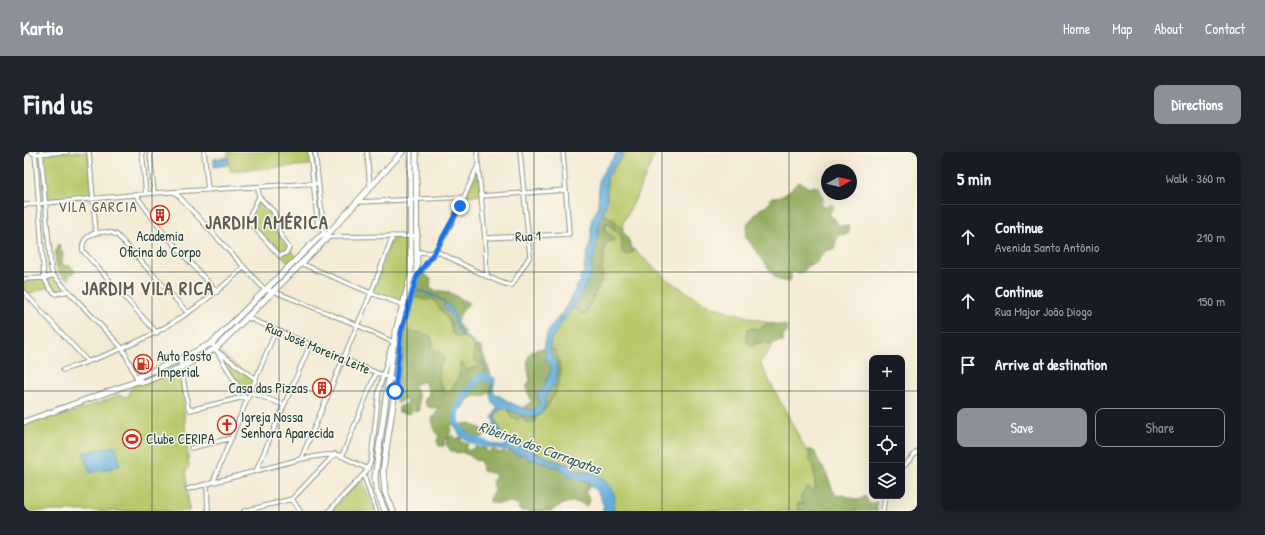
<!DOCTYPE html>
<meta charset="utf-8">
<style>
:root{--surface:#171b24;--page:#20242c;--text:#f1f3f6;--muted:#9ea1a6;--line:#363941;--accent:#8c9099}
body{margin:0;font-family:"Patrick Hand",sans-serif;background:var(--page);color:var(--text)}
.controls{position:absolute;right:12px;bottom:12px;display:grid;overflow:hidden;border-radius:8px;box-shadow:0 4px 16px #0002}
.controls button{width:36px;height:36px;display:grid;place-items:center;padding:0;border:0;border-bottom:1px solid var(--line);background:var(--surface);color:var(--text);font:20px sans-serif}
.compass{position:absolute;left:797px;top:12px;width:36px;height:36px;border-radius:50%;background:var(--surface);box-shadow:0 4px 16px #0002;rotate:82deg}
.stop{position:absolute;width:12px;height:12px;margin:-9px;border:3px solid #1a73e8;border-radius:50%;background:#fff}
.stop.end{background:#1a73e8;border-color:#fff;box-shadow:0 1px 4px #0008}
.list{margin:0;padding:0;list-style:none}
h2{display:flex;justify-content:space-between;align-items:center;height:52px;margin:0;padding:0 16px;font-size:17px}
h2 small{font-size:13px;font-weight:400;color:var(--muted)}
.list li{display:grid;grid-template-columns:26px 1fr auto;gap:12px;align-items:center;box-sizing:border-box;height:64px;padding:0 16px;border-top:1px solid var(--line)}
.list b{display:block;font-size:15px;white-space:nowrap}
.list p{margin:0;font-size:13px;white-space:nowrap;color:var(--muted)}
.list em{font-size:13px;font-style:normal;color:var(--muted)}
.actions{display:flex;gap:8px;padding:12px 16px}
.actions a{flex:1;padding:9px 0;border:1px solid var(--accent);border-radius:8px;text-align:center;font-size:14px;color:var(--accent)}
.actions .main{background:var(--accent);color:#fff}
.icon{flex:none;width:22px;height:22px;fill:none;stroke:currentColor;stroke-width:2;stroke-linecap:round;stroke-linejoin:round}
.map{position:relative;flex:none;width:893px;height:359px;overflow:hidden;border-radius:8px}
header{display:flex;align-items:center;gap:24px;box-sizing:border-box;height:56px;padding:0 20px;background:var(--accent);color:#fff}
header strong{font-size:19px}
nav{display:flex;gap:22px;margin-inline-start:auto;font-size:14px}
.intro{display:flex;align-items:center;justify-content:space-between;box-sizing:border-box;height:96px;padding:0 24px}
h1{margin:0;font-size:28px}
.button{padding:10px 18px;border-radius:8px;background:var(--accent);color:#fff;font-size:14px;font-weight:700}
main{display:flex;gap:24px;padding:0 24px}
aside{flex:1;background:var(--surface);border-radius:8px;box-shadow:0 4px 16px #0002}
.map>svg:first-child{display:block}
.green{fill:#b8c86a;stroke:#6c824f}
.forest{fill:#92ac5e;stroke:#587449}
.water{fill:#63addb;stroke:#417588}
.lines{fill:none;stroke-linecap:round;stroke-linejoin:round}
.river{stroke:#63addb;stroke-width:7}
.street-casing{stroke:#8a9484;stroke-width:5.5}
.secondary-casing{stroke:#8a9484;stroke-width:7}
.street{stroke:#fff;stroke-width:3.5}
.secondary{stroke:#fff;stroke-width:5}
.route{stroke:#1a73e8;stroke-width:5}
.grid{fill:none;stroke:#1f3d34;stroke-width:1;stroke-opacity:0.55}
.labels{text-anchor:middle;stroke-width:3;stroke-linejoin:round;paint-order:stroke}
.poi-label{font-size:14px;fill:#1f3d34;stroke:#fbf7ec;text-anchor:start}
.street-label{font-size:14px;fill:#1f3d34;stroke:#fbf7ec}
.neighbourhood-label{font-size:15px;letter-spacing:1px;fill:#605e54;stroke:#fbf7ec}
.water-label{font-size:15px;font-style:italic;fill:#335f66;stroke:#fbf7ec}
.district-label{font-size:18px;font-weight:bold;letter-spacing:1px;fill:#605e54;stroke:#fbf7ec}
</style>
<header>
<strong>Kartio</strong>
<nav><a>Home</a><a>Map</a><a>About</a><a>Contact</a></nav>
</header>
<div class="intro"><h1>Find us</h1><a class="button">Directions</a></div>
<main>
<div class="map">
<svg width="893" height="359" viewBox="0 0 893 359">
<rect width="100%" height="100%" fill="#fbf7ec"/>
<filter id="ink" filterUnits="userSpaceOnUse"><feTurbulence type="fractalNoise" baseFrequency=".025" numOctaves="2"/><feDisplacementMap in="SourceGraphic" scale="8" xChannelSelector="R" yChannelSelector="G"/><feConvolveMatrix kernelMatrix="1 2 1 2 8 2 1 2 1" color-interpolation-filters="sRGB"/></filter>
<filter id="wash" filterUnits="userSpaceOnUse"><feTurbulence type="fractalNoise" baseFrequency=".012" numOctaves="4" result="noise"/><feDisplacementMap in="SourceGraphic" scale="16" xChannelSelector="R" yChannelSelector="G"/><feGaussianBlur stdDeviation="0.9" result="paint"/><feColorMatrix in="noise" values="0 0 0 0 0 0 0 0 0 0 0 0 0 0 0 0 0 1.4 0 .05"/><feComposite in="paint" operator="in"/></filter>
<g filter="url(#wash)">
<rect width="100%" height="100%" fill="#f4ebd5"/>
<!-- green -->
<path class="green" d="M17 0H64L68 45 22 49Z
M204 0H285L286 13 206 19Z
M601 0H632L609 52 599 70V78L584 64 579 63 583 45V25Z
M454 17 457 43 442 44Z
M236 47 249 60 259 90 273 105 266 112 227 73 226 63Z
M581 71C586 71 585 73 589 76 596 83 602 86 597 97L609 100V97L644 128 677 149 690 155 745 171 734 177 727 176 723 181V185L732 191 742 190 745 192 751 190 736 211 782 298H785L784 301 786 303V307L790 314 791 336 788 340 781 338 780 352 776 351 773 357 783 359H589C592 342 585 327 569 321 562 319 554 319 547 317L545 315 544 309 543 313 484 290C479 279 461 265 479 256L484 257 487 266 494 267 499 264 511 266 531 243V198L526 197C525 181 541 168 549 156L558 162 564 161 563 156C567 152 575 133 578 126L577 122 581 91 588 84 581 81Z
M369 84H388L387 121 379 153 347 141Z
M29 123 44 139 34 141 28 138 22 126Z
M20 126 25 135 0 143V128Z
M388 144 399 147H409L427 172V178L437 186 440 185C452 190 452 199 454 211H460V213L442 218 436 212C438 224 432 230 426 240L421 241 415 228V215L420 209 417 200 408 197 407 185 378 179Z
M195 200 230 228 221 247Z
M156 216 165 315 162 317 165 359H0V272L39 257 42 263 91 245 92 243 104 245 108 235Z
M339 325V330L351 359H306Z"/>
<!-- forest -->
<path class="forest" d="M775 30 786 36 789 34 795 35 799 46 797 55 808 52 810 56 806 60V65L810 66 815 74H825L826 77 824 82 814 83 810 97 801 99 792 111 785 113 779 120 774 121 767 119V126L765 130 755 128 751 125 721 84 724 71 736 57 743 54 748 45 759 44Z
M579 63C595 66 602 84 609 97V100L603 103 598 101V85L585 71H581V81L588 84 590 88 581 91C582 105 576 116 579 129L575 132 574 138 570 140 567 152 563 156 564 160 561 163 549 156 566 125 575 72Z
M34 92 36 93 35 97 39 101 38 113 46 114 50 117V121L46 122 45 127C30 125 29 102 34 92Z
M387 121C395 121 403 121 407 128L406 135 408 138 425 140 445 151 437 161 433 170 440 180V184L435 186 428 181 427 171 409 147 402 148 382 143Z
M745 171 763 174 764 180 758 184 760 187 759 189 749 190 747 192C737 190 738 189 729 194L723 191 722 188 724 177H734Z
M386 178 388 181 396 180 407 185 410 192 407 194 408 197 420 203V209L415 215V228L421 241 426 240C432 230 438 224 435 212L438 211 443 218 460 213V211H454C449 207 448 199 451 194L457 195 468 226 467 240H464L462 243C449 245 445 243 439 256L433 257 432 272 435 273 445 271 460 278 461 284 456 285 455 290 449 292 435 282 434 277 427 271 426 282 420 290V294H415L413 289 415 284 409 276 408 267 416 255 407 256 403 254 400 249 405 242 400 229 389 233 394 242 395 258 390 259 389 252 387 253V261L385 262 375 260V255L382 252 383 248 380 247 374 251 372 249 378 179Z
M522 196 531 198C541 219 536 234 524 253 520 258 517 263 511 266V270L507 271 501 270 499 264 494 267 487 266 484 257 488 252 499 256 508 249C505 243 499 235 506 229 505 220 499 205 510 198 513 197 518 197 522 196Z
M429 283 431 287 437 285V292L440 290 444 292 440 298 443 297 445 299 452 294 454 296H461L464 301 468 297 476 301 480 299 483 302 486 298 497 303 501 301 508 308 511 307 530 315 533 314 548 326 551 325 565 330 566 332 563 339 559 338 566 346 565 351 562 354C552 346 537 351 528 359H498L494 357 495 353C485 347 476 354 466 350V345C471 337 471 340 468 330L472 324 471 322 458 319 457 309 450 308 447 304 437 300 433 301 427 299 422 292 424 286Z
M786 297 791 300C793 308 795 311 800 317 805 325 806 336 813 344L819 343 835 348 841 344 845 352 853 350 852 356 854 359H783L773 357 774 351 780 352 776 346 782 336H786L788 340 791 336 790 314 785 307 786 303 784 301Z"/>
<!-- water -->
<path class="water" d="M594 0H601L583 25V49L575 75 566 125 549 156 537 171 526 190V200L532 210 534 219 531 231 521 245V255L516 263C503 269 492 259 479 256L473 260 471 265C473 276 480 280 484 290H481L477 283 467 274 471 271 468 265 471 261 470 260 473 257 472 253 468 250 466 243 468 233 463 228C445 235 430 250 432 272 443 277 446 286 456 291L461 289 480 295 481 292 488 291 542 313 544 309 545 315 547 317 571 321 581 329 588 336 591 346 589 359H578L580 355C577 348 574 336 565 334V330L555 329 551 325 548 326 533 314 530 315 511 307 506 308 502 305 501 301 495 304C485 293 446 299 435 282 434 280 434 278 433 276 422 259 438 243 448 229L461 225C461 212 456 198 446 188 442 184 437 185 434 179 431 172 427 160 420 156L421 150C411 145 402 141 390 138 400 136 423 149 428 158 432 164 433 174 437 181 440 185 444 185 447 188 456 198 461 212 462 225L471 229 469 237 470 241C480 246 509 268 516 252L513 243 521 235C520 228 528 221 527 214L522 209C517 174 528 178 543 153 548 145 550 136 557 129L555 127 561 117 560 115 567 87V69L574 55 575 27 582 15Z
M203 5 204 13 190 15V7Z
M92 294 96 314 66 321 59 301Z"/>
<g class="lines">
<!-- river -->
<path class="river" d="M462 292C429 284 424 264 444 239 448 234 451 227 457 225 461 224 466 226 468 228"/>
</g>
</g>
<g filter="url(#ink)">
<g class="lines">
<!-- street casing -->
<g class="street-casing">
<path id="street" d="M6 0 11 2 43 0
M11 0 20 126 26 137 32 142 45 139
M17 0 27 117 29 123 99 197 114 229
M65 0 72 81
M118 0 122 42
M126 0 130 41
M180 0 184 38
M286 0 294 74 297 75 303 85 394 84
M291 0 299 72 297 75
M343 0 346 35
M453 0 461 86 463 124
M234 36 235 45 226 63 225 70 256 104 262 101 265 96 256 82 250 60 235 45
M151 40 241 138 249 139 333 173 375 193
M112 43 138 79 193 140
M457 44 542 38
M335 50 441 45
M0 53 130 41 294 31
M461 86 545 82 539 0
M394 100 407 101 412 99C424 104 479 135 488 133L506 104 496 0
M276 111 347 141 380 153
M387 123H393L396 121C421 89 438 51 454 13
M0 127 20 126 29 123
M0 140 64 210
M222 165 372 229
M133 181 59 99C55 81 81 76 93 83L164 161
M188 191 221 246
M194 200 232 227
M156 208 164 255 166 258 220 245
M39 218C114 194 162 170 219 116
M226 240 260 253
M167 296 208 286
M318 304 352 221
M277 307 347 141 369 84
M878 316 893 300
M232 319 286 193
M189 330 252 178
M183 332 184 359
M164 337 277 307 301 303H315L344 317
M268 347 311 302
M268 347 276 359
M220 359 268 347
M305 359 340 322
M352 359 340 324 347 309 355 238 367 195
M859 359 861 344"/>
</g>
<!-- secondary casing -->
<g class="secondary-casing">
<path id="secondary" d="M114 229 116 224 157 207 188 191 293 87 300 82H304
M0 270 114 229 120 230 158 215 192 196 303 86 304 82 378 0
M361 359 352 337 351 325 371 182 387 123 386 0
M369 359 361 340 359 318 371 239 377 179 393 123 392 0"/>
</g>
<!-- street -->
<use href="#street" class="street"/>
<!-- secondary -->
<use href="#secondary" class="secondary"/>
</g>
</g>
<g class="lines" filter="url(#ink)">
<!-- route -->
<path class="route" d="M371 239 377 180 393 124 412 98 436 54"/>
</g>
<!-- grid -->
<path class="grid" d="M128 0V359M255 0V359M383 0V359M510 0V359M638 0V359M765 0V359M0 120H893M0 239H848M878 239H893"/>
<!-- icons -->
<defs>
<g id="building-ring" transform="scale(1)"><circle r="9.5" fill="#fbf7ec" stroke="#c8321e" stroke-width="1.5"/><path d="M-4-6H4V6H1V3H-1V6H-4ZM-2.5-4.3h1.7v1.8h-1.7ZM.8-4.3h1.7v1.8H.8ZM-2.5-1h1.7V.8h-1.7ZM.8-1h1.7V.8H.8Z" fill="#c8321e"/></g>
<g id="fuel-ring" transform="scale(1)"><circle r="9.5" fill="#fbf7ec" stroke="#c8321e" stroke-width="1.5"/><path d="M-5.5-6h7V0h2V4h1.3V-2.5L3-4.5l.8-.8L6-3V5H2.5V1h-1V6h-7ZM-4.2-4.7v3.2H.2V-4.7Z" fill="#c8321e"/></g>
<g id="church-ring" transform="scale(1)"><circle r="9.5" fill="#fbf7ec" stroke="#c8321e" stroke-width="1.5"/><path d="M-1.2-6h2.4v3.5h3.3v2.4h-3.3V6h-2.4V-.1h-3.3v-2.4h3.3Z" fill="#c8321e"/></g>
<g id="stadium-ring" transform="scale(1)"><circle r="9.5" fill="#fbf7ec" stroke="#c8321e" stroke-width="1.5"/><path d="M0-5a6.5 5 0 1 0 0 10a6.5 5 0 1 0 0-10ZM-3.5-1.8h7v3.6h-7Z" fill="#c8321e"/></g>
</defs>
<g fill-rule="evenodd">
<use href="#building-ring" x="136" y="63"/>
<use href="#fuel-ring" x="119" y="212"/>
<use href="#building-ring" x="298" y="236"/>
<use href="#church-ring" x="203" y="273"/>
<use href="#stadium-ring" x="108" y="287"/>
</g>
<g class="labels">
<!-- poi labels -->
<g class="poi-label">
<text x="136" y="89" text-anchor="middle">Academia<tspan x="136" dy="16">Oficina do Corpo</tspan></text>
<text x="133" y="209">Auto Posto<tspan x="133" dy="16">Imperial</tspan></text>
<text x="284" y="241" text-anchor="end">Casa das Pizzas</text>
<text x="217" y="270">Igreja Nossa<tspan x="217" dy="16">Senhora Aparecida</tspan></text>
<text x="122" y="292">Clube CERIPA</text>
</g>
<!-- street labels -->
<g class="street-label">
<text transform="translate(504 84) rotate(-2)" y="5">Rua 1</text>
<text transform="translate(294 196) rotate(23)" y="5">Rua José Moreira Leite</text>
</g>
<!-- neighbourhood labels -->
<g class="neighbourhood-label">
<text x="74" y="60">VILA GARCIA</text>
</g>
<!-- water labels -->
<g class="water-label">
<text transform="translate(516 296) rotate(20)" y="5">Ribeirão dos Carrapatos</text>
</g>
<!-- district labels -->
<g class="district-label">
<text x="243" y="77">JARDIM AMÉRICA</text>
<text x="124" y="143">JARDIM VILA RICA</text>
</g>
</g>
</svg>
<div class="controls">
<button>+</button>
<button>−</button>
<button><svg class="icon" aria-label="locate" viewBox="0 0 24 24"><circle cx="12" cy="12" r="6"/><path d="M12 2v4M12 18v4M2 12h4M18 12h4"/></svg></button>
<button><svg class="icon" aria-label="layers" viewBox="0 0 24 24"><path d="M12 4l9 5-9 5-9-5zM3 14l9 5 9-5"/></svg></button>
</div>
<svg class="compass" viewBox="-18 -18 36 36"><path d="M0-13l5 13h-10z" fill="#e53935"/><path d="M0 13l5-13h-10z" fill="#9ea1a6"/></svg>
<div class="stop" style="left:371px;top:239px"></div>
<div class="stop end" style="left:436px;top:54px"></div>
</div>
<aside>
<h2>5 min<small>Walk · 360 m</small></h2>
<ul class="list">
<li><svg class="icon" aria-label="ahead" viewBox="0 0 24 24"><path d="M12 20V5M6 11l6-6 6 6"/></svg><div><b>Continue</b><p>Avenida Santo Antônio</p></div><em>210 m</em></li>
<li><svg class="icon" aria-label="ahead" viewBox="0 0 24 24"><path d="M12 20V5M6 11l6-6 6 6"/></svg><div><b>Continue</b><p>Rua Major João Diogo</p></div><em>150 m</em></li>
<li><svg class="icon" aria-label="arrive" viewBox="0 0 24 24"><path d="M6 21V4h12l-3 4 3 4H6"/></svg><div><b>Arrive at destination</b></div></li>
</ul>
<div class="actions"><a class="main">Save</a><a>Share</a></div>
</aside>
</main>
